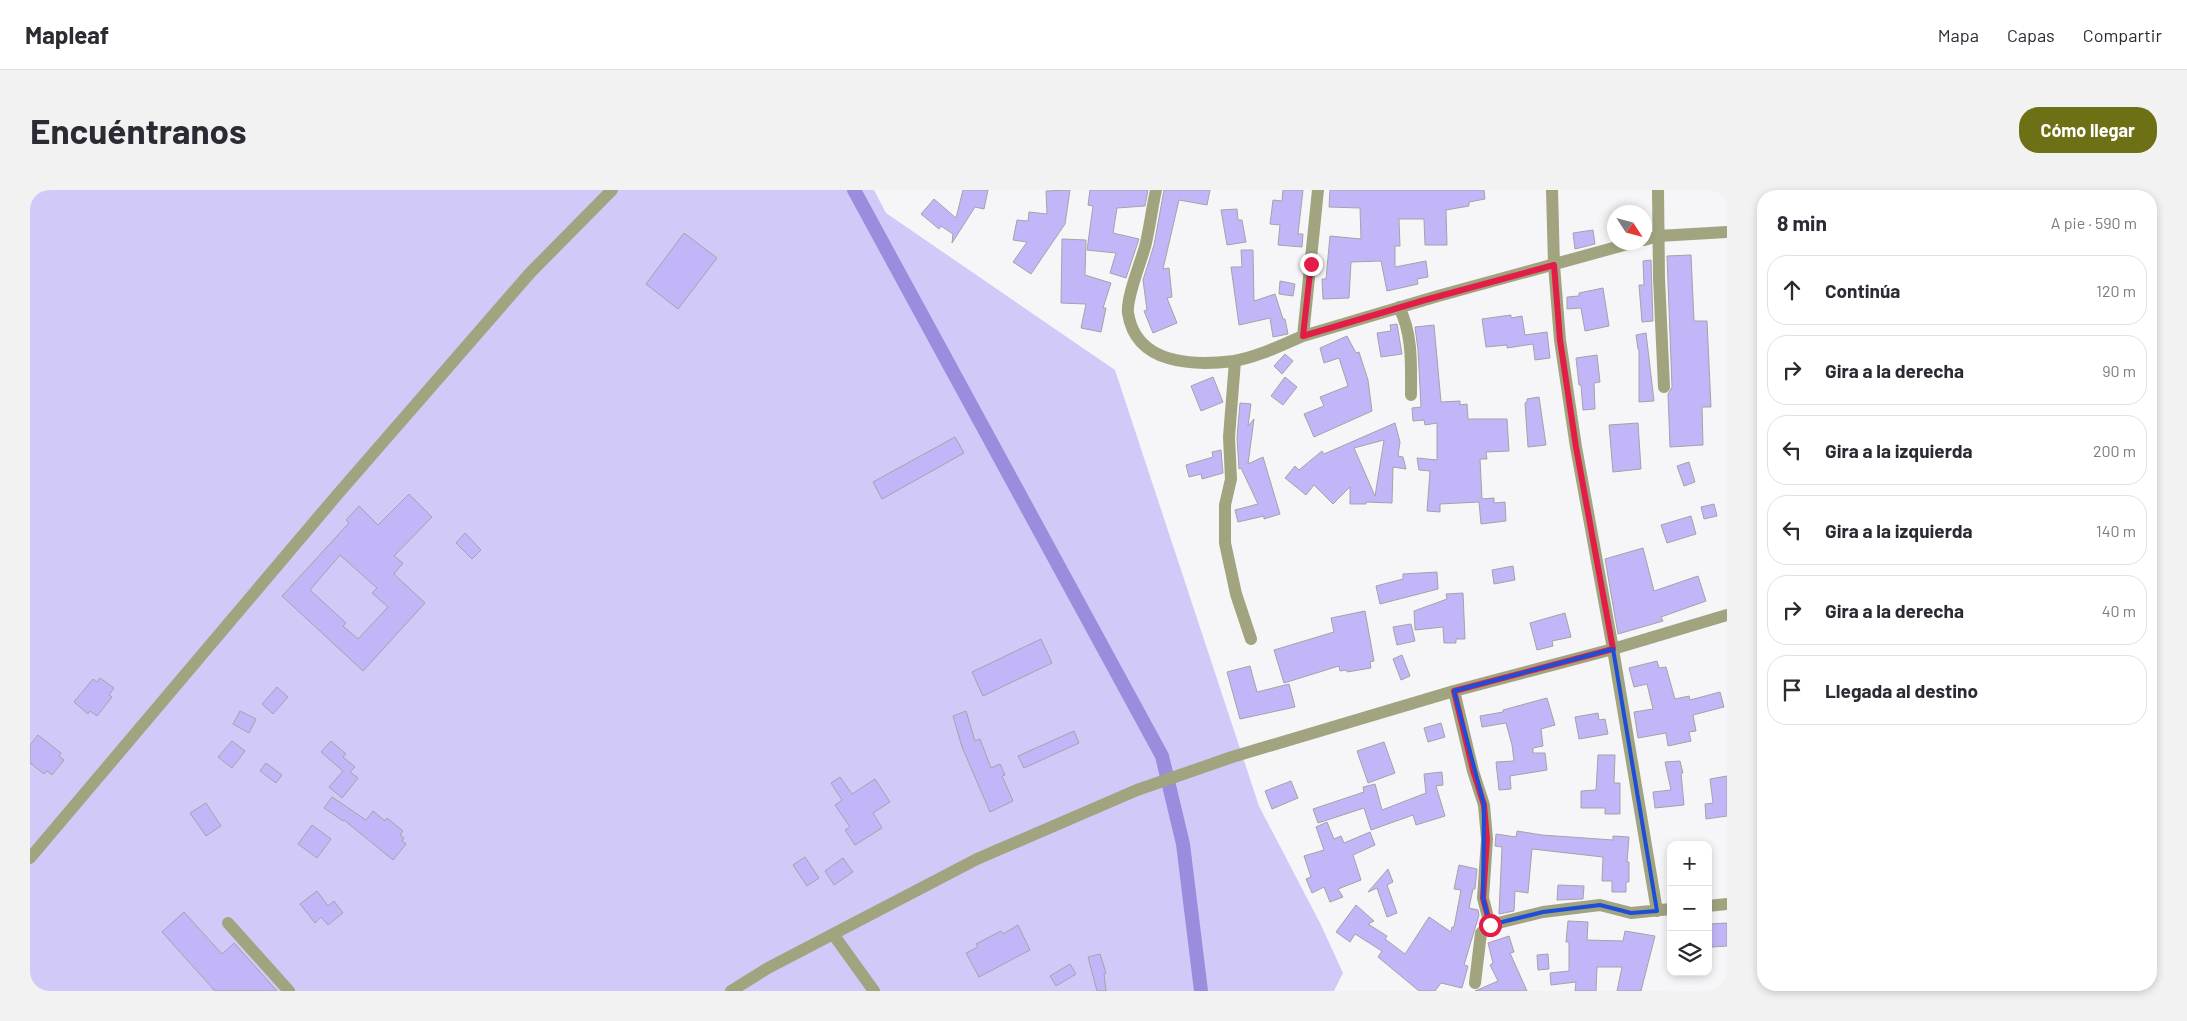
<!DOCTYPE html>
<html lang="es">
<meta charset="utf-8">
<style>
:root{--surface:#fff;--page:#f2f2f3;--text:#2b2b33;--muted:#7c7c81;--line:#e1e1e2;--accent:#6d7015}
body{margin:0;font-family:Barlow,sans-serif;background:var(--page);color:var(--text)}
.controls{position:absolute;right:15px;bottom:15px;display:grid;overflow:hidden;border-radius:10px;box-shadow:0 2px 8px #0003}
.controls button{width:45px;height:45px;display:grid;place-items:center;padding:0;border:0;border-bottom:1px solid var(--line);background:var(--surface);color:var(--text);font:25px sans-serif}
.compass{position:absolute;left:1577px;top:15px;width:45px;height:45px;border-radius:50%;background:var(--surface);box-shadow:0 2px 8px #0003;rotate:126deg}
.stop{position:absolute;width:15px;height:15px;margin:-11px;border:4px solid #e11d48;border-radius:50%;background:#fff}
.stop.end{background:#e11d48;border-color:#fff;box-shadow:0 1px 5px #0008}
.list{margin:0;padding:0;list-style:none}
h2{display:flex;justify-content:space-between;align-items:center;height:65px;margin:0;padding:0 20px;font-size:21px}
h2 small{font-size:16px;font-weight:400;color:var(--muted)}
.list li{display:grid;grid-template-columns:32px 1fr auto;gap:15px;align-items:center;box-sizing:border-box;height:70px;margin:0 10px 10px;padding:0 10px;border:1px solid var(--line);border-radius:20px}
.list b{display:block;font-size:19px;white-space:nowrap}
.list em{font-size:16px;font-style:normal;color:var(--muted)}
.icon{flex:none;width:28px;height:28px;fill:none;stroke:currentColor;stroke-width:2;stroke-linecap:round;stroke-linejoin:round}
.map{position:relative;flex:none;width:1697px;height:801px;overflow:hidden;border-radius:20px}
header{display:flex;align-items:center;gap:30px;box-sizing:border-box;height:70px;padding:0 25px;background:var(--surface);border-bottom:1px solid var(--line)}
header strong{font-size:24px}
nav{display:flex;gap:28px;margin-inline-start:auto;font-size:18px}
.intro{display:flex;align-items:center;justify-content:space-between;box-sizing:border-box;height:120px;padding:0 30px}
h1{margin:0;font-size:35px}
.button{padding:12px 22px;border-radius:20px;background:var(--accent);color:#fff;font-size:18px;font-weight:700}
main{display:flex;gap:30px;padding:0 30px}
aside{flex:1;background:var(--surface);border-radius:20px;box-shadow:0 2px 8px #0003}
.map>svg:first-child{display:block}
.green{fill:#d1caf9}
.lines{fill:none;stroke-linecap:round;stroke-linejoin:round}
.canal{stroke:#9c8cdd;stroke-width:14}
.building{fill:#c2b6f9;stroke:#a4a3a6;fill-rule:evenodd}
.minor{stroke:#a1a47f;stroke-width:12}
.route{stroke:#e11d48;stroke-width:6}
.marked{fill:none;stroke:#1d4ed8;stroke-width:4;stroke-linejoin:round}
</style>
<header>
<strong>Mapleaf</strong>
<nav><a>Mapa</a><a>Capas</a><a>Compartir</a></nav>
</header>
<div class="intro"><h1>Encuéntranos</h1><a class="button">Cómo llegar</a></div>
<main>
<div class="map">
<svg width="1697" height="801" viewBox="0 0 1697 801">
<rect width="100%" height="100%" fill="#f6f6f9"/>
<!-- green -->
<path class="green" d="M0 0H844L856 23 1085 180 1229 616 1291 735 1313 783 1304 801H0Z"/>
<g class="lines">
<!-- canal -->
<path class="canal" d="M824 0 1132 566 1153 654 1171 801"/>
</g>
<!-- building -->
<path class="building" d="M933 0H958L954 19 945 17 922 53 923 44 911 36 909 39 891 24 904 9 926 28Z
M1040 0 1035 34 1001 84 983 72 997 52 983 50 987 30 998 31 999 22 1017 24 1016 1Z
M1060 0H1118L1115 16 1087 18 1083 43 1109 49 1096 88 1080 83 1086 63 1057 60 1063 16 1058 15Z
M1134 0H1180L1177 15 1149 10 1133 79 1139 78 1142 107 1137 108 1147 133 1123 143 1114 121 1117 120 1113 90 1124 55Z
M1253 0H1273L1268 44H1273L1272 57 1248 55 1250 35 1240 34 1243 10 1252 11Z
M1300 0H1454L1455 9 1439 12V16L1416 20 1417 55H1395L1394 29H1369L1370 56H1365V77L1396 71 1398 87 1387 89 1388 94 1357 101 1351 71 1321 72 1319 108 1293 109 1292 89H1296L1300 46 1331 49 1330 18 1299 17Z
M1207 19 1208 30H1212L1216 52 1197 55 1191 20Z
M1563 40 1565 54 1545 59 1543 43Z
M654 43 687 68 648 119 616 94Z
M1032 49 1056 50 1055 85 1081 93 1073 118H1076L1071 142 1051 138 1056 114 1031 113Z
M1211 60H1223L1224 111 1245 104 1253 129H1255L1258 144 1243 147 1240 128 1209 135 1201 77H1212Z
M1661 65 1664 131H1677L1681 217H1672L1673 255 1640 257 1638 204 1642 197 1637 66Z
M1621 70 1623 131 1612 132 1609 95H1614L1613 71Z
M1250 91 1265 94 1263 106 1249 104Z
M1573 98 1579 136 1555 141 1551 118 1537 119V107L1549 106V103Z
M1481 125V128L1492 126 1495 145 1517 142 1520 168 1505 170 1503 154 1477 158V155L1456 157 1452 129Z
M1367 134 1372 164 1351 167 1347 143 1361 141 1360 135Z
M1404 135 1411 212 1430 211V215L1437 214 1438 229H1477L1479 261 1456 262 1457 269H1450L1452 309 1464 308V313L1475 312 1476 331 1451 334 1449 312 1410 314V322L1397 321 1400 281 1389 280 1387 268 1407 270V233L1395 235 1394 230 1383 231 1382 218 1391 217 1388 160 1385 137Z
M1616 143 1624 211 1609 212V159H1608L1606 145Z
M1317 146 1326 163 1329 162 1338 190 1342 221 1284 247 1274 224 1294 216 1290 207 1318 196 1309 168 1294 173 1290 158Z
M1255 164 1263 171 1252 184 1244 176Z
M1567 165 1570 192 1564 193 1565 219 1553 220 1551 195H1549L1546 168Z
M1183 187 1193 212 1171 221 1161 196Z
M1255 187 1267 197 1253 215 1241 206Z
M1509 207 1516 255 1498 257 1495 213 1497 212V209Z
M1210 213 1221 214 1218 236 1224 229 1218 274 1233 267 1250 324 1234 329V326L1208 332 1205 320 1228 314 1211 278 1209 279 1207 247Z
M1365 233 1370 252 1368 266 1373 267 1376 279 1363 277 1362 313 1336 312V314H1320V297L1303 314 1284 295 1276 305 1255 288 1265 276 1269 280 1292 261 1294 264ZM1354 250 1345 306 1324 258Z
M1608 233 1611 279 1583 282 1579 235Z
M925 247 934 263 852 309 843 292Z
M1191 260 1193 283 1172 289 1171 284 1159 287 1156 275 1183 267 1182 262Z
M1659 272 1665 292 1654 296 1647 276Z
M379 304 402 327 364 366 373 373 364 384 395 413 333 481 252 406 319 333 316 330 329 316 348 335ZM310 365 347 398 342 403 358 417 328 449 313 436 316 433 280 400Z
M1684 314 1687 326 1674 329 1671 317Z
M1661 326 1666 344 1637 353 1631 335Z
M435 343 451 360 442 369 426 353Z
M1613 358 1624 401 1668 386 1676 411 1631 427 1633 431 1588 444 1575 369Z
M1483 376 1485 390 1464 394 1462 380Z
M1407 382 1408 399 1350 414 1346 396 1373 389V384Z
M1433 403 1435 449H1426V453H1414L1413 437 1385 440 1384 421 1417 409 1416 404Z
M1335 421 1344 471 1340 472 1341 478 1317 482V480L1310 481 1309 476 1254 493 1244 460 1304 442 1301 428Z
M1535 423 1541 447 1522 451 1523 456 1507 460 1500 433Z
M1381 434 1385 451 1367 455 1363 437Z
M1011 449 1022 473 953 506 942 482Z
M1372 465 1380 486 1371 490 1363 469Z
M1627 471 1629 478 1636 477 1645 509 1659 506 1660 510 1690 502 1694 517 1663 525 1666 541 1659 542 1661 551 1638 556 1636 543 1608 548 1604 522 1623 519 1617 494 1604 497 1599 478Z
M1220 476 1227 502 1259 494 1265 517 1210 529 1197 482Z
M70 488 84 498 79 505 82 507 67 526 60 521 58 524 44 512 63 489 67 492Z
M247 497 258 507 243 524 232 514Z
M1517 508 1525 535 1511 539 1513 556 1503 558V563H1515L1517 580 1480 586 1481 599 1469 600 1466 572 1484 571 1482 555 1476 533 1452 537 1450 526 1473 522V520Z
M210 521 226 529 219 543 203 534Z
M936 521 945 551 950 549 961 578 970 574 975 585 972 586 983 611 960 622 932 557 923 526Z
M1568 523 1569 530 1575 529 1578 544 1549 549 1545 527Z
M1411 533 1415 547 1398 552 1394 538Z
M1044 541 1049 553 994 578 988 566Z
M8 545 31 563 29 566 34 570 22 585 17 581 14 584 0 573V555Z
M202 551 215 561 202 578 188 567Z
M301 551 316 564 313 567 325 577 320 582 328 588 312 608 299 597 313 581 291 562Z
M1354 552 1365 583 1338 593 1327 561Z
M1568 565H1585L1584 593H1590V624H1575V618H1551V601L1566 600Z
M1650 571 1653 583H1651L1654 615 1625 618 1623 602 1641 600 1635 572Z
M236 573 252 585 246 593 230 581Z
M1412 582 1413 595 1406 596 1415 626 1386 635 1383 625 1341 640 1334 618 1288 633 1283 619 1334 602 1333 597 1345 594 1352 620 1396 603 1394 584Z
M1697 586V626L1676 629 1675 614 1683 613 1680 589Z
M810 587 822 604 845 589 860 612 843 623 852 638 825 655 815 640 820 637 805 615 812 610 801 593Z
M1261 591 1268 608 1242 619 1235 601Z
M302 607 336 630 343 621 355 631 357 628 373 641 370 645 374 648 372 651 376 654 363 670 314 630 313 631 294 618Z
M176 613 191 636 176 646 160 623Z
M1297 632 1304 649 1311 646 1314 653 1340 642 1345 655 1323 665 1331 690 1308 699 1313 707 1300 712 1294 697 1282 703 1276 689 1281 687 1274 666 1294 660 1286 637Z
M282 635 301 649 287 668 268 654Z
M1487 641 1512 645 1583 650V646L1599 647 1597 672H1599V692H1596V702H1582V691H1572L1573 667 1502 659 1498 703 1485 701 1484 721 1469 724 1472 657 1465 656 1466 644 1486 647Z
M775 667 789 688 777 696 763 675Z
M813 668 823 682 804 695 795 681Z
M1429 675 1447 679 1445 699H1443L1439 718 1448 720 1449 725 1434 775 1438 776 1432 798 1411 793 1405 801H1389L1348 767 1352 761 1325 744 1320 752 1306 742 1326 715 1344 731 1338 734 1357 746 1355 749 1375 764 1399 727 1421 742 1422 737H1424L1431 700 1424 699Z
M1358 679 1363 692 1357 695 1367 723 1357 727 1347 698 1338 702Z
M1528 695 1554 696 1553 709 1527 710Z
M287 701 298 716 304 711 313 723 298 735 291 727 285 733 270 714Z
M154 722 192 764 204 753 247 801H185L132 742Z
M1538 731 1558 732 1557 750 1593 751 1595 741 1625 746 1611 801H1587L1592 777H1567L1566 801H1545L1546 792 1521 795 1520 783 1539 781V752H1536Z
M1697 733V756L1682 757 1680 734Z
M988 735 1000 760 949 787 936 763 948 757 946 754 971 741 973 744Z
M1479 746 1484 762 1480 763 1497 801H1445L1468 791 1460 775 1463 773 1458 753Z
M1070 764 1076 783 1074 784 1076 801H1067L1058 767Z
M1518 764 1519 779 1508 780 1507 765Z
M1040 774 1046 784 1026 796 1020 786Z"/>
<g class="lines">
<!-- minor -->
<path class="minor" d="M1126 0C1122 18 1120 35 1116 53 1112 70 1096 107 1098 123 1106 175 1164 176 1204 171 1228 167 1251 155 1273 146
M1288 0 1273 146 1408 106 1605 52
M1522 0 1524 75 1530 150 1546 257 1583 459 1627 721
M1628 0 1629 88 1634 197
M1614 50 1628 46 1697 42
M1369 117C1383 145 1381 175 1381 205
M1205 171 1199 247 1201 289 1195 315V353L1206 404 1221 449
M1424 501 1443 581 1454 615 1457 649 1453 708 1460 735
M0 668 307 305 500 83 582 0
M1678 716 1697 714
M198 733 259 801
M803 744 844 801
M1445 793 1451 743 1460 735 1513 722 1570 715 1601 723 1641 719
M701 801 738 778 947 669 1107 600 1202 567 1424 501 1583 459 1697 425"/>
</g>
<g class="lines">
<!-- route -->
<path class="route" d="M1281 74 1273 146 1395 110 1524 75 1530 150 1546 257 1583 459 1424 501 1443 580 1454 615 1457 649 1453 708 1460 735"/>
</g>
<!-- marked area -->
<path class="marked" d="M1583 459 1627 721 1601 723 1570 715 1513 722 1460 735 1453 708 1454 615 1424 501Z"/>
</svg>
<div class="controls">
<button>+</button>
<button>−</button>
<button><svg class="icon" aria-label="layers" viewBox="0 0 24 24"><path d="M12 4l9 5-9 5-9-5zM3 14l9 5 9-5"/></svg></button>
</div>
<svg class="compass" viewBox="-18 -18 36 36"><path d="M0-13l5 13h-10z" fill="#e53935"/><path d="M0 13l5-13h-10z" fill="#7c7c81"/></svg>
<div class="stop" style="left:1460px;top:735px"></div>
<div class="stop end" style="left:1281px;top:74px"></div>
</div>
<aside>
<h2>8 min<small>A pie · 590 m</small></h2>
<ul class="list">
<li><svg class="icon" aria-label="ahead" viewBox="0 0 24 24"><path d="M12 20V5M6 11l6-6 6 6"/></svg><div><b>Continúa</b></div><em>120 m</em></li>
<li><svg class="icon" aria-label="right" viewBox="0 0 24 24"><path d="M7 20v-9h11M14 6l5 5-5 5"/></svg><div><b>Gira a la derecha</b></div><em>90 m</em></li>
<li><svg class="icon" aria-label="left" viewBox="0 0 24 24"><path d="M17 20v-9H6M10 6l-5 5 5 5"/></svg><div><b>Gira a la izquierda</b></div><em>200 m</em></li>
<li><svg class="icon" aria-label="left" viewBox="0 0 24 24"><path d="M17 20v-9H6M10 6l-5 5 5 5"/></svg><div><b>Gira a la izquierda</b></div><em>140 m</em></li>
<li><svg class="icon" aria-label="right" viewBox="0 0 24 24"><path d="M7 20v-9h11M14 6l5 5-5 5"/></svg><div><b>Gira a la derecha</b></div><em>40 m</em></li>
<li><svg class="icon" aria-label="arrive" viewBox="0 0 24 24"><path d="M6 21V4h12l-3 4 3 4H6"/></svg><div><b>Llegada al destino</b></div></li>
</ul>
</aside>
</main>
